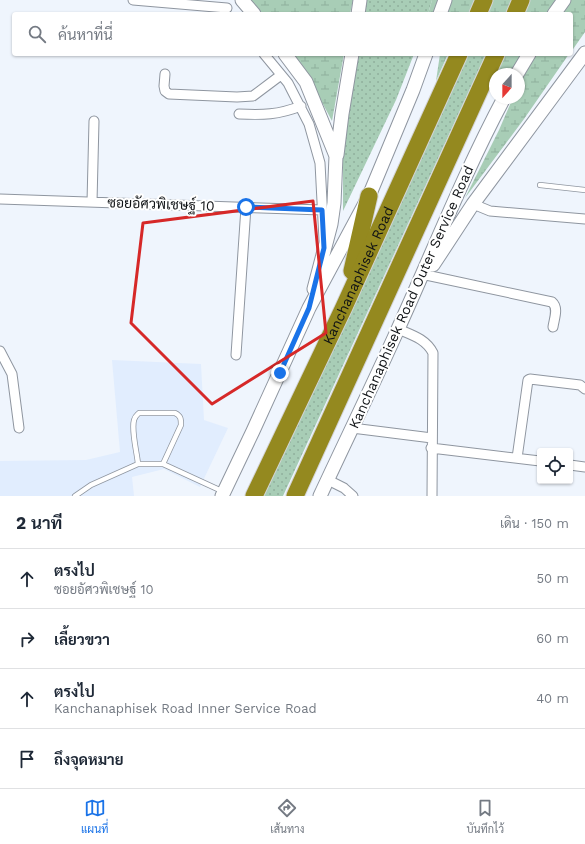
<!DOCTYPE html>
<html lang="th">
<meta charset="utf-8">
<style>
:root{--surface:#fff;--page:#f2f2f3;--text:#1f2937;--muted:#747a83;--line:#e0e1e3;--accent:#1a73e8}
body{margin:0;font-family:"Work Sans",Sarabun,sans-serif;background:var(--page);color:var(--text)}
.controls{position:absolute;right:12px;bottom:12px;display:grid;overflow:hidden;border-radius:4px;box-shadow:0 1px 3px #0004}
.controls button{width:36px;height:36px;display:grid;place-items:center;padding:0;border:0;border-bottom:1px solid var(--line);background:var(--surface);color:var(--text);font:20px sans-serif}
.compass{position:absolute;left:489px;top:68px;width:36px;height:36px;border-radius:50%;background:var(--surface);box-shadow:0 1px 3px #0004;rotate:201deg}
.stop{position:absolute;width:12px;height:12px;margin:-9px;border:3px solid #1a73e8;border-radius:50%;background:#fff}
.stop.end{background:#1a73e8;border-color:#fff;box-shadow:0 1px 4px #0008}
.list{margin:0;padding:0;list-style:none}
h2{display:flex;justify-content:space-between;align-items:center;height:52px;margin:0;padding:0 16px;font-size:17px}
h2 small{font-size:13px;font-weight:400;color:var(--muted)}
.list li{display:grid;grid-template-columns:26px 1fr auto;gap:12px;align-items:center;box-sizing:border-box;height:60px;padding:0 16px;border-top:1px solid var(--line)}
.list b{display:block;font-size:15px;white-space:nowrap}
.list p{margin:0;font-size:13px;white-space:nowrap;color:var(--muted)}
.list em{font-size:13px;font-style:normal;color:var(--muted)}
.icon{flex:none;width:22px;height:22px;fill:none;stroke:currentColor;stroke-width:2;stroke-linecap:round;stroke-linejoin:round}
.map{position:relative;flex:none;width:585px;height:496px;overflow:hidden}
.search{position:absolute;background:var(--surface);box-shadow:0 1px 3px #0004;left:12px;right:12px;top:12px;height:44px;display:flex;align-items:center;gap:10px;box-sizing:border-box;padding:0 14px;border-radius:4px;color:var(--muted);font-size:15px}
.sheet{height:292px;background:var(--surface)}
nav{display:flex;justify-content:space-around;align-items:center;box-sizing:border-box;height:56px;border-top:1px solid var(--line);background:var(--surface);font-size:11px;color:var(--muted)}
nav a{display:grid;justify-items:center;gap:2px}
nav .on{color:var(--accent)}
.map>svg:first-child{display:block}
.built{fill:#e1edfe}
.grass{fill:url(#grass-dots)}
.wetland{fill:url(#wetland-marsh)}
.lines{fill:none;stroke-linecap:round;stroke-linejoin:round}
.lane-casing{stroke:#8f96a0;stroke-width:6}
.street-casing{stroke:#8f96a0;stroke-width:11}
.secondary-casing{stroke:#8f96a0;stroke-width:15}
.highway-casing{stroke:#d4d4d5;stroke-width:19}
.lane{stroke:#fff;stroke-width:4.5}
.street{stroke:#fff;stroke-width:9}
.secondary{stroke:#fff;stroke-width:13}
.highway{stroke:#94891f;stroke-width:17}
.route{stroke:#1a73e8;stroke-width:5}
.marked{fill:none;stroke:#d62828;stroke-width:3;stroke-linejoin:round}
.labels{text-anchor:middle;stroke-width:4;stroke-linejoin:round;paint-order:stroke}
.street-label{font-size:14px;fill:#0f1215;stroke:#fff}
</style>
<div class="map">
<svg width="585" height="496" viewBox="0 0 585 496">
<defs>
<pattern id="grass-dots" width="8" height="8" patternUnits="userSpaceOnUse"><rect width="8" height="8" fill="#a8cdb6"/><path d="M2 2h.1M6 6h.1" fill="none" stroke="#8faf9c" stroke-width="1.8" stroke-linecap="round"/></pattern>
<pattern id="wetland-marsh" width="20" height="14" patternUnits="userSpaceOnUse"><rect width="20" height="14" fill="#a8cdb6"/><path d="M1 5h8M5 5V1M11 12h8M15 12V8" fill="none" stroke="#8faf9c"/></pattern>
</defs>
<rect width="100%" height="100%" fill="#eff5fd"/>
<!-- built -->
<path class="built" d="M112 360 201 364 204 420 228 428 200 487 164 469 132 477 134 496H0V461L86 460 120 452Z"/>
<!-- grass -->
<path class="grass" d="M366 0H432L428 14H364Z
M358 54H414L396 100 343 211V155Z
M468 54H486L283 496H264Z"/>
<!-- wetland -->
<path class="wetland" d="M246 0H353L350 14H257Z
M432 0H585V32L571 52V14H428Z
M287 54H344L332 121 317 93Z
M440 54H448L436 81Z
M487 54H569L524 119 465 198 499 130 512 100 511 98H519V74H498Z"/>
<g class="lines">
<!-- lane casing -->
<g class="lane-casing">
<path id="lane" d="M540 185 585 190
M138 464C137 452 131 431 134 420 135 416 137 415 139 413H175C181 416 181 419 181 425L163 464
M75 496 91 485 138 464H163L224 492"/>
</g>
<!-- street casing -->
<g class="street-casing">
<path id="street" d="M133 0 227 8
M264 54 288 83 309 124 320 163 324 240
M165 74 164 86 165 91 169 94 237 97 253 96 281 75
M239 114C263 115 278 115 301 106
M0 199 322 210
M92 202 94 121
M473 204 490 211 585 219
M426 275 552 302C559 308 554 319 553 327
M398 329C412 335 426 339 433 353L432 496
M0 351 12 374 19 428
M236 355 246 207
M352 428 432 438
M431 448 540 461
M517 458 528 380 530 379 580 385 585 389
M570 465 585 467
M328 480 344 488 353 496"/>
</g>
<!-- secondary casing -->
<g class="secondary-casing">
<path id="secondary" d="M242 0 254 14
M358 14 360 0
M440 14 445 0
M554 14 564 0
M285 54 306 82 336 156 334 203 331 224 314 289
M517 74 529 54
M337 155 342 114 352 54
M433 265 473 204 585 53
M222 496 253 431 309 308 369 196 413 90 426 54
M320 496C346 440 373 385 398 329 433 252 464 173 504 98"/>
</g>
<!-- highway casing -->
<g class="highway-casing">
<g id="highway">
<path d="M478 14 484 0"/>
<path d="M515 14 521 0"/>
<path d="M352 271 369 196"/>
<path id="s1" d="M254 496 344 307 459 54"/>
<path d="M295 496 496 54"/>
</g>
</g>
<!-- lane -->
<use href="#lane" class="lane"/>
<!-- street -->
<use href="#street" class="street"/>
<!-- secondary -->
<use href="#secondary" class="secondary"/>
<!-- highway -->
<use href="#highway" class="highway"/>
</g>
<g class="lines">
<!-- route -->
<path class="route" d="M246 207 322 210 324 248 309 308 280 373"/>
</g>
<!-- marked area -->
<path class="marked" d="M313 201 326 333 212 404 131 323 143 223Z"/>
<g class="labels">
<!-- street labels -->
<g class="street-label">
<text transform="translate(161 204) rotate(2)" y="5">ซอยอัศวพิเชษฐ์ 10</text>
<text dy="5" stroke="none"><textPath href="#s1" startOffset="244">Kanchanaphisek Road</textPath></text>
<text transform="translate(411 297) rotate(-66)" y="5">Kanchanaphisek Road Outer Service Road</text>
</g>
</g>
</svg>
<div class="controls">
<button><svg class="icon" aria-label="locate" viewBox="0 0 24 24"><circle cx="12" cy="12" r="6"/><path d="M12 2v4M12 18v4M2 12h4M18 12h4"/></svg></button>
</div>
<svg class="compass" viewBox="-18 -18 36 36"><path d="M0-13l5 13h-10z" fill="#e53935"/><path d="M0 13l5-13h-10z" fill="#747a83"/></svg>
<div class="stop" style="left:246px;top:207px"></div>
<div class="stop end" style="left:280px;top:373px"></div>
<div class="search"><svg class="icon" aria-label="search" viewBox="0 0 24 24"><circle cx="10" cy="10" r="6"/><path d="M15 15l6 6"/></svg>ค้นหาที่นี่</div>
</div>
<section class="sheet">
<h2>2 นาที<small>เดิน · 150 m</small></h2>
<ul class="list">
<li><svg class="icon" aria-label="ahead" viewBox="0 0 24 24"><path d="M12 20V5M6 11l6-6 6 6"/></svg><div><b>ตรงไป</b><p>ซอยอัศวพิเชษฐ์ 10</p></div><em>50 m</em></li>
<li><svg class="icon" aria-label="right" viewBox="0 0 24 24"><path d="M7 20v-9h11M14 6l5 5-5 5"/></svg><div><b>เลี้ยวขวา</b></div><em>60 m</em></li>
<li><svg class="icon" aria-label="ahead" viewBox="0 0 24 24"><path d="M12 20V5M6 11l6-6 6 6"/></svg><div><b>ตรงไป</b><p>Kanchanaphisek Road Inner Service Road</p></div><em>40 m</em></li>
<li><svg class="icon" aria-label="arrive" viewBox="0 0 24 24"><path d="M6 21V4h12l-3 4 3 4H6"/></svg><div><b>ถึงจุดหมาย</b></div></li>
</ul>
</section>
<nav>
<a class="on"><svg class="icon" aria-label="map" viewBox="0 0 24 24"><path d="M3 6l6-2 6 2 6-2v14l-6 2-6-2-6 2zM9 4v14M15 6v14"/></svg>แผนที่</a>
<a><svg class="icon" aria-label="directions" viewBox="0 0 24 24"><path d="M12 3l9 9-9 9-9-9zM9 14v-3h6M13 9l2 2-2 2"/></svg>เส้นทาง</a>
<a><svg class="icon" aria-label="saved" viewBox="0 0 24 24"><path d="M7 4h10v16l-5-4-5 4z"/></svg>บันทึกไว้</a>
</nav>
